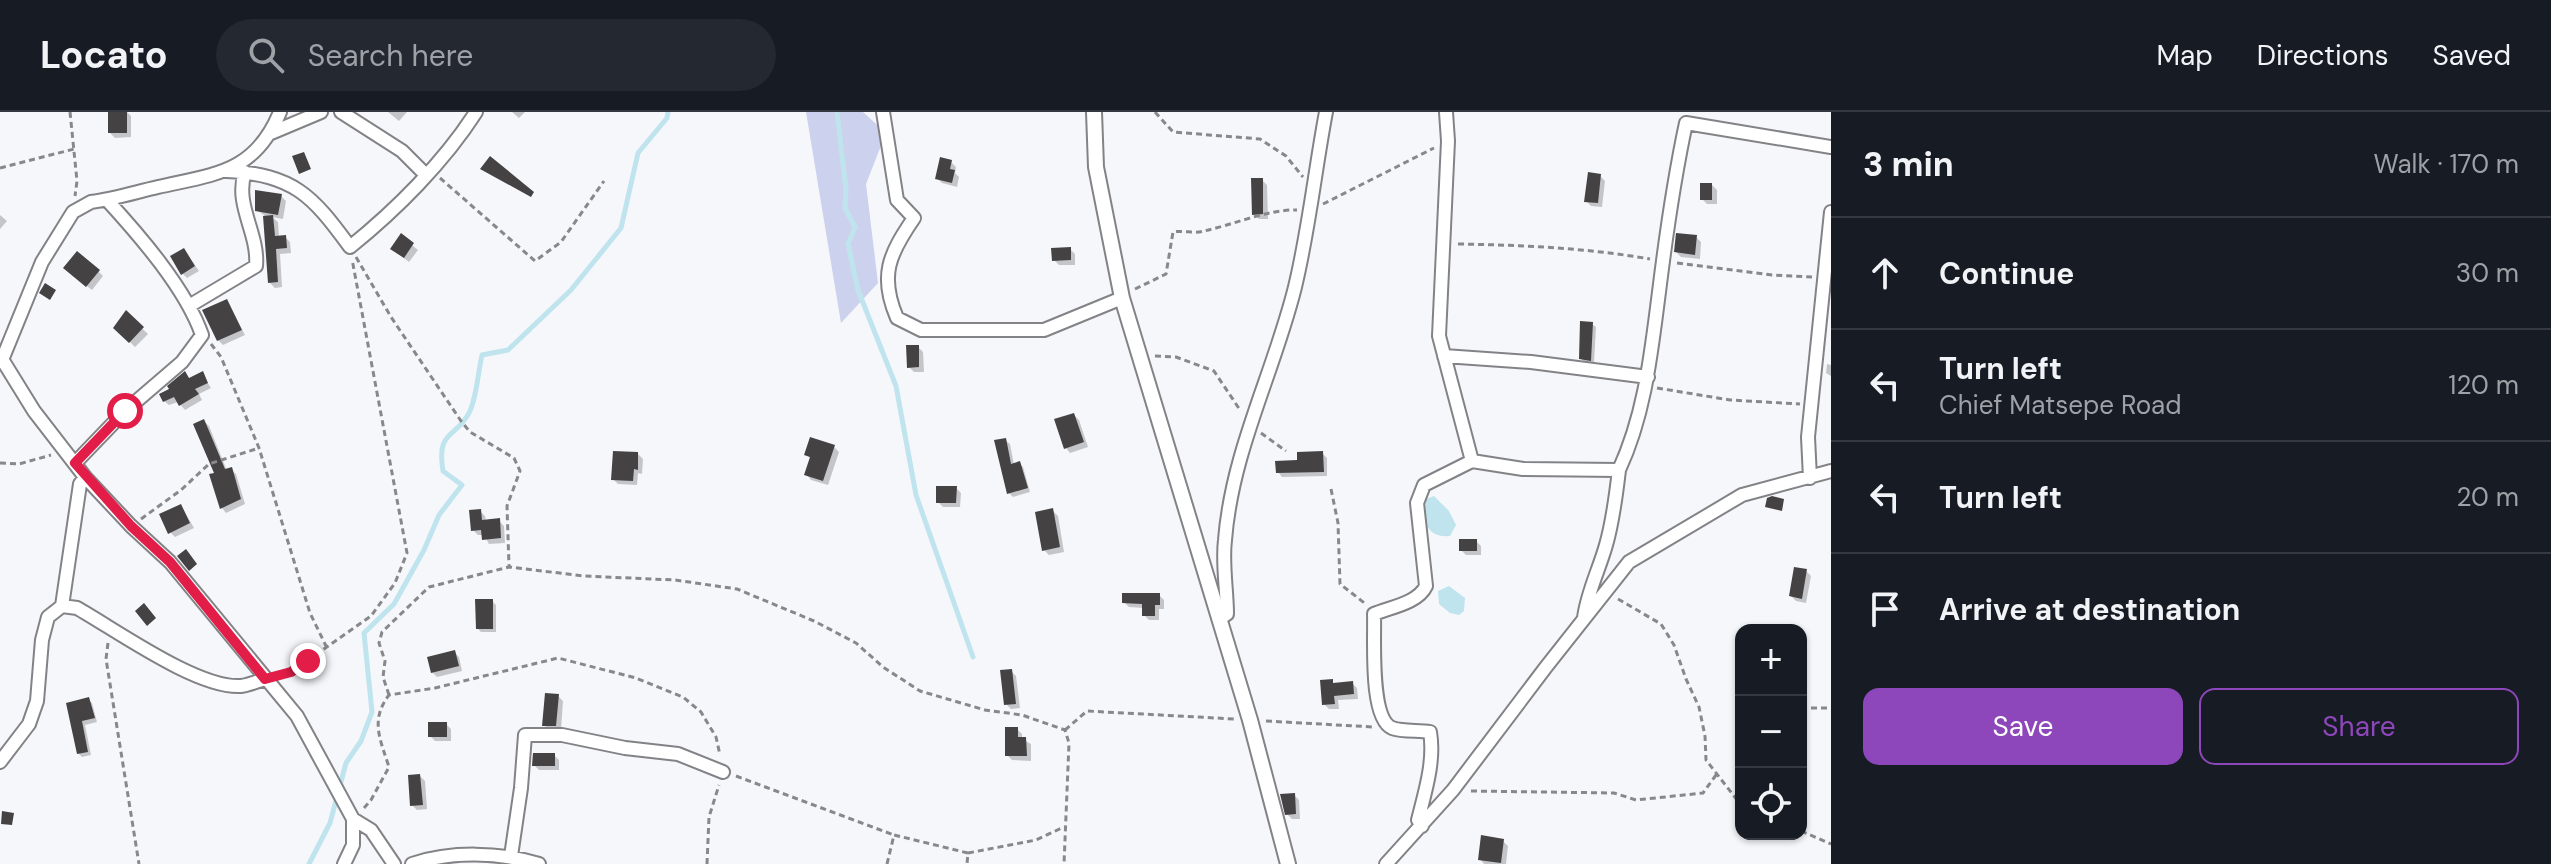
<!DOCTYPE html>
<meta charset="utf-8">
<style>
:root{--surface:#171b24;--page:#242831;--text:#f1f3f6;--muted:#9ea1a6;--line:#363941;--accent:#8d47bb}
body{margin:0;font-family:"DM Sans",sans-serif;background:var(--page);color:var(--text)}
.controls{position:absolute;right:24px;bottom:24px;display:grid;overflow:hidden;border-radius:16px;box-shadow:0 2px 6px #0004}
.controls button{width:72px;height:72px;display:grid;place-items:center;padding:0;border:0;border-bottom:2px solid var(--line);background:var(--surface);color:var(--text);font:40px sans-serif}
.stop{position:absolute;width:24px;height:24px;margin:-18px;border:6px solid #e11d48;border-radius:50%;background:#fff}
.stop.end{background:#e11d48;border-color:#fff;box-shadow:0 2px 8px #0008}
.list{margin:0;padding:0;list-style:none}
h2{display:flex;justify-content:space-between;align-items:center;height:104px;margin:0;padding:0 32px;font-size:34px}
h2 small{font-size:26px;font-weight:400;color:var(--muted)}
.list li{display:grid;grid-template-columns:52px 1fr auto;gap:24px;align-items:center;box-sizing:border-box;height:112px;padding:0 32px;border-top:2px solid var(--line)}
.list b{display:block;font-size:30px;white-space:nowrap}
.list p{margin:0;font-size:26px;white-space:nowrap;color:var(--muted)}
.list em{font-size:26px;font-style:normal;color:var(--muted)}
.actions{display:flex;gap:16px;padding:24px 32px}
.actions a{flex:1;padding:18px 0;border:2px solid var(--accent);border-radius:16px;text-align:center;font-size:28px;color:var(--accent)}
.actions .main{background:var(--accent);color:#fff}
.icon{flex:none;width:44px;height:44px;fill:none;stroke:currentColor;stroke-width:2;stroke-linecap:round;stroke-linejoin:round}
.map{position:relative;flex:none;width:1831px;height:752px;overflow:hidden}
header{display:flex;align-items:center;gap:48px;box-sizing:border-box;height:112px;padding:0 40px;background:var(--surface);border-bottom:2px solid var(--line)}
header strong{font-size:38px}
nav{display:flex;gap:44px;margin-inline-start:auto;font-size:28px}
.search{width:560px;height:72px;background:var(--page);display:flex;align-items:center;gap:20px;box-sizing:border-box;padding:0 28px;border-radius:44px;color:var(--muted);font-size:30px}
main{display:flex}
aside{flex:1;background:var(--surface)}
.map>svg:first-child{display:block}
.green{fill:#ccd2ed}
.water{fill:#bfe4ee}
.shadow{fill:#0003}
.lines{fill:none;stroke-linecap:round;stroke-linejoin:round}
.stream{stroke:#bfe4ee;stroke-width:5}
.building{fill:#454244}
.minor-casing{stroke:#838387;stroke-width:16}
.tertiary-casing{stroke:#838387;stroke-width:18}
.path{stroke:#88888b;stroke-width:3;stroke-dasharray:6 4;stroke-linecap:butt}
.minor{stroke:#fff;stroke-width:12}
.tertiary{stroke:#fff;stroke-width:14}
.route{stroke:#e11d48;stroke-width:10}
</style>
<header>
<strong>Locato</strong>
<div class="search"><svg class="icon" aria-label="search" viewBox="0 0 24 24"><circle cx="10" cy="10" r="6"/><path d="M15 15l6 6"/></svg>Search here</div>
<nav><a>Map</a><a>Directions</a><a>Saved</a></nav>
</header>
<main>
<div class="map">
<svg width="1831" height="752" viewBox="0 0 1831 752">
<rect width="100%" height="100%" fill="#f6f7fb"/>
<!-- green -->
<path class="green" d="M806 0H863L886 21 866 72 878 171 841 211Z"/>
<!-- water -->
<path class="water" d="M1434 384 1449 399 1456 413 1450 424C1427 426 1421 409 1424 388Z
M1449 474 1465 486 1464 499 1459 503 1450 501 1439 492 1438 479Z"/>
<!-- shadow -->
<path class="shadow" d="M110 0H127L131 4V25L115 26 110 21Z
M388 0H407L399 9Z
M512 0H525L519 6Z
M951 50 956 55 955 61 959 65 957 75 942 71 937 66Z
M1600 64 1605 69 1602 95 1591 94 1586 89Z
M1262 68 1267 73 1268 107H1259L1254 102Z
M1712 73 1717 78V92H1707L1702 87Z
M281 84 286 89 283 107 272 105 278 110 279 125H285L290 130 291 141 280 142 282 175 275 176 270 171 265 104 257 98Z
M0 103 7 109 0 117Z
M401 124 418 138 409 150 397 141Z
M1696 125 1701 130 1700 147 1681 145 1676 140Z
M1070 137 1075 142V153H1059L1054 148Z
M184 138 199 159 187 166 182 161Z
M98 159 103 164 92 178 70 161Z
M227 189 245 223 223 233 218 228Z
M126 201 148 222 135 235 115 215Z
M1592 212 1596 215 1594 251 1584 250 1581 246Z
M918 235 923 240 924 260H914L909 255Z
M1827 252 1831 253V264L1826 261Z
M202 262 211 276 199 282 202 288 185 298 178 290 169 293 164 289 171 277Z
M1074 303 1079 308 1088 335 1070 341 1066 336Z
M204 309 209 314 227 359 231 358 236 362 245 392 226 401 222 396Z
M1005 328 1010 332 1014 353 1019 351 1023 355 1030 380 1013 385 1009 381Z
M834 335 839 340 828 373 811 368 807 363 812 348 806 342Z
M1322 341 1327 346V364L1282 365 1278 360Z
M638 342 643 347 642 362 638 361 637 373 618 372 613 367Z
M956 376 961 381 960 395H943L938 390Z
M181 394 194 416 175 425 170 420Z
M480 399 485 404 486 410 499 409 504 414 505 431 489 432 484 423H478L473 418Z
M1053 399 1058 404 1064 440 1049 443 1044 438Z
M1476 429 1481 434V443H1466L1461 438Z
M1806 459 1811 464 1806 491 1796 489 1791 484Z
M1159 483 1164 488V497H1159V508H1149L1144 503V496L1129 495 1124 490Z
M492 489 496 493V520H481L478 517Z
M454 540 459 545 462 559 437 565 432 560Z
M1011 559 1016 564 1020 596 1011 597 1006 592Z
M1332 569 1335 573 1352 571 1357 576 1358 587 1338 588 1339 597H1329L1324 592Z
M558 584 563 589 561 618H549L544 613Z
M88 587 92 591 97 610 85 613 91 643 82 645 78 641 68 593Z
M446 612 451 617V629H435L430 624Z
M1017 617 1022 622V627L1031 632V649L1012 648 1007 643Z
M554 643 559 648V658H539L534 653Z
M420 664 425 669 427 697 417 698 412 693Z
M1294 683 1299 688 1300 707H1292L1287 702Z
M1503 729 1508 734 1506 752H1484L1480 747Z"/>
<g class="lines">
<!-- stream -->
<path class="stream" d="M837 0 846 78 845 96 855 115 848 132 858 178 896 274 916 383 973 545
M309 752 330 711 346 651 361 629 372 600 364 521 394 492 424 438 439 403 462 373 443 359C436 316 457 327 470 299 477 283 478 260 482 243L508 238 571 178 621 116 638 41 667 6 668 0"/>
</g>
<!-- building -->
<path class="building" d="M108 0H127V21H108Z
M304 40 311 57 299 62 292 44Z
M490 44 534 80 531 85 480 57Z
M940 45 952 48 950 57 955 58 952 71 935 67Z
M1588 60 1601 62 1598 91 1584 90Z
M1251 66H1263V102L1252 103Z
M1700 71H1712V88H1700Z
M255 78 282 82 278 103 255 99Z
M273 103 275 124 286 123 287 136 276 137 278 170 268 171 263 104Z
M401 121 414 131 404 146 390 137Z
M1676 121 1697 123 1695 143 1674 140Z
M1071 135V148L1052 149 1051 136Z
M184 136 195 154 181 163 170 144Z
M77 139 100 158 86 175 63 156Z
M45 171 56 178 50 188 39 181Z
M227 187 242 218 217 229 202 198Z
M126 198 144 215 129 231 113 216Z
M1580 209 1593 210 1591 249 1579 247Z
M906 233H919V255L907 256Z
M185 259 189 266 203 259 208 271 195 277 199 282 179 294 174 285 163 290 159 282 169 277 167 274Z
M1074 301 1084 330 1064 337 1054 307Z
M204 307 225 357 232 355 241 387 220 397 209 362 214 361 193 312Z
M810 325 835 333 823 369 804 363 810 345 804 343Z
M1006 326 1011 352 1020 349 1028 376 1007 382 994 328Z
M613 339 638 340V358L634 357 633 369 611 368Z
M1323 339 1324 360 1276 361 1275 349 1297 348V340Z
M936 374H957L956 391H936Z
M1772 384 1784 387 1782 399 1765 395 1767 386Z
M181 392 190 411 168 422 159 402Z
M1053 396 1060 435 1042 439 1035 400Z
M481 397 482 408 500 406 501 426 482 428 481 418 471 419 469 398Z
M1459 427H1477V439H1459Z
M186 437 197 452 189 459 177 444Z
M1794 455 1807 457 1802 487 1789 484Z
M1122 481H1160V493H1155V504H1142V492L1122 491Z
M475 487H493V517H476Z
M144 491 156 506 147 514 135 499Z
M455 538 459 554 431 561 427 545Z
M1012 557 1016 592 1004 593 1000 558Z
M1333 567V571L1353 569 1354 582 1334 584 1335 592 1322 593 1320 568Z
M545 581 559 582 556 614H542Z
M89 585 95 606 82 609 88 640 77 642 66 591Z
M428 610H447V625H428Z
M1005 615H1018V625H1026L1027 644H1005Z
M533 641H555V654H532Z
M420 662 423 693 410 694 408 663Z
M1295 681 1296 702 1285 703 1280 682Z
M2 699 14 701 12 713 1 712Z
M1481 723 1504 727 1501 751 1478 748Z"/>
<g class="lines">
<!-- minor casing -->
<g class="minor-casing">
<path id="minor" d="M341 0 402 39 425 62
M883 0 897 88 914 106C889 142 879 164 897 206L921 218H1044L1122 186
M1446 0 1448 29 1439 224 1472 349 1523 357 1619 358C1645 302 1651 242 1659 180 1666 123 1674 67 1686 11L1831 35
M271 21 321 0
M227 59C294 63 312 83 350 135 396 98 444 50 476 0
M189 194 256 154C259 121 234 93 245 60
M0 244 34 299 85 365 131 414 170 450 297 604 353 707V733L344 752
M1444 244 1531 250 1648 265
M2 248 42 150 73 100 91 90C114 87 136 80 158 75 215 62 255 61 280 0
M75 351 125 299 182 250 202 223C186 177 140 124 107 88
M1810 366 1808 325 1831 100
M62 494 77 496C116 518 198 577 241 574 249 573 258 569 265 567
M1584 506C1587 481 1599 458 1606 433 1613 409 1616 384 1619 358
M1219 507 1227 502C1227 478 1222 452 1225 428 1232 339 1274 260 1295 175 1309 117 1315 58 1326 0
M0 650 29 612 37 589 42 528 48 505 62 494 80 372 85 365
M353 707 371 718 394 752
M1422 714 1418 708C1425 680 1435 649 1430 620 1419 618 1403 620 1392 616 1369 606 1375 525 1374 502 1391 495 1418 491 1426 474L1417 391 1424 373 1472 349
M511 744 521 676 525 623H562L625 636 678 642 723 660
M412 752C451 739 499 740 539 752
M1386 752 1453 678 1546 555 1629 450 1742 383 1831 359"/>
</g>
<!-- tertiary casing -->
<g class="tertiary-casing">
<path id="tertiary" d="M1094 0 1096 55 1122 186 1250 608 1288 752"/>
</g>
<!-- path -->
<path class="path" d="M70 0 77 69 75 84
M1155 0 1173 20 1260 27 1286 44 1303 65
M0 56 74 37
M440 66 535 149 561 130 604 69
M1323 92 1434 36
M1458 132C1523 133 1586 136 1650 147
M356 145 391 205 461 309 470 320 514 346 520 359 507 394 509 454
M1677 151 1772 163 1812 165
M1135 177 1166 162 1173 120C1184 118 1195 122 1204 119 1233 113 1268 97 1297 98
M211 232 221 245 259 336 310 501 326 534
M1155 244 1176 245 1214 259 1240 298
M1657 276 1730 288 1800 292
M1261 321 1286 339
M0 351 19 352 51 343
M1331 377 1338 411 1340 472 1367 493
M141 407 181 378 209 352 259 336
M1618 487 1661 512 1674 533 1686 567 1699 595 1705 624 1706 648 1741 693
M108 531 106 547 139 752
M281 562 291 560 371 504 395 471 407 441 352 147
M389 583 383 565 385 549 379 531 382 520 429 475 509 455 584 464 675 468 737 477 814 509 856 531 883 555 920 579 985 598 1022 603 1065 618 1069 631 1064 752
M1801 596H1831
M1266 609 1374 615
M1065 618 1087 599 1234 607
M736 664 894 723
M1471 679 1614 681 1636 688 1703 681 1716 663
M364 696 371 688 389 655C380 627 370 608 389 583L435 576 558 546 636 566 683 585 701 600 716 625 720 643
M1801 719 1831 732
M968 741 1036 728 1064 715
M707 752 709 705 719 673
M887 752 894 723 968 741 967 752"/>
<!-- minor -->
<use href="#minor" class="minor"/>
<!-- tertiary -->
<use href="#tertiary" class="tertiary"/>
</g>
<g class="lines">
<!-- route -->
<path class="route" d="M125 299 75 351 131 414 170 450 265 567 291 560 308 549"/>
</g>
</svg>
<div class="controls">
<button>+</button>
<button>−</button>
<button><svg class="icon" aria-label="locate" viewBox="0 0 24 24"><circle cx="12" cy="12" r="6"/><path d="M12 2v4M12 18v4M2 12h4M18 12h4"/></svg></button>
</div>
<div class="stop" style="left:125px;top:299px"></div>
<div class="stop end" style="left:308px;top:549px"></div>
</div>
<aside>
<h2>3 min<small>Walk · 170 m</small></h2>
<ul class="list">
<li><svg class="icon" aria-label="ahead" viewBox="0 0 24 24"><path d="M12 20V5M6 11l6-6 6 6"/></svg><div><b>Continue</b></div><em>30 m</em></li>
<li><svg class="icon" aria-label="left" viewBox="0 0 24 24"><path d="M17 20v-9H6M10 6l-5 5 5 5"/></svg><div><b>Turn left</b><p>Chief Matsepe Road</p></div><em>120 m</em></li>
<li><svg class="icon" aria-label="left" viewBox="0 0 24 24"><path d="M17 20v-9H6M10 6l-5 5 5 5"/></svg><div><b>Turn left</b></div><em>20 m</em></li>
<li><svg class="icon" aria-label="arrive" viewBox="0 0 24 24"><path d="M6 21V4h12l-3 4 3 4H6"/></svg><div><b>Arrive at destination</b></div></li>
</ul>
<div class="actions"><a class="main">Save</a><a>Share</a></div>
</aside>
</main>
